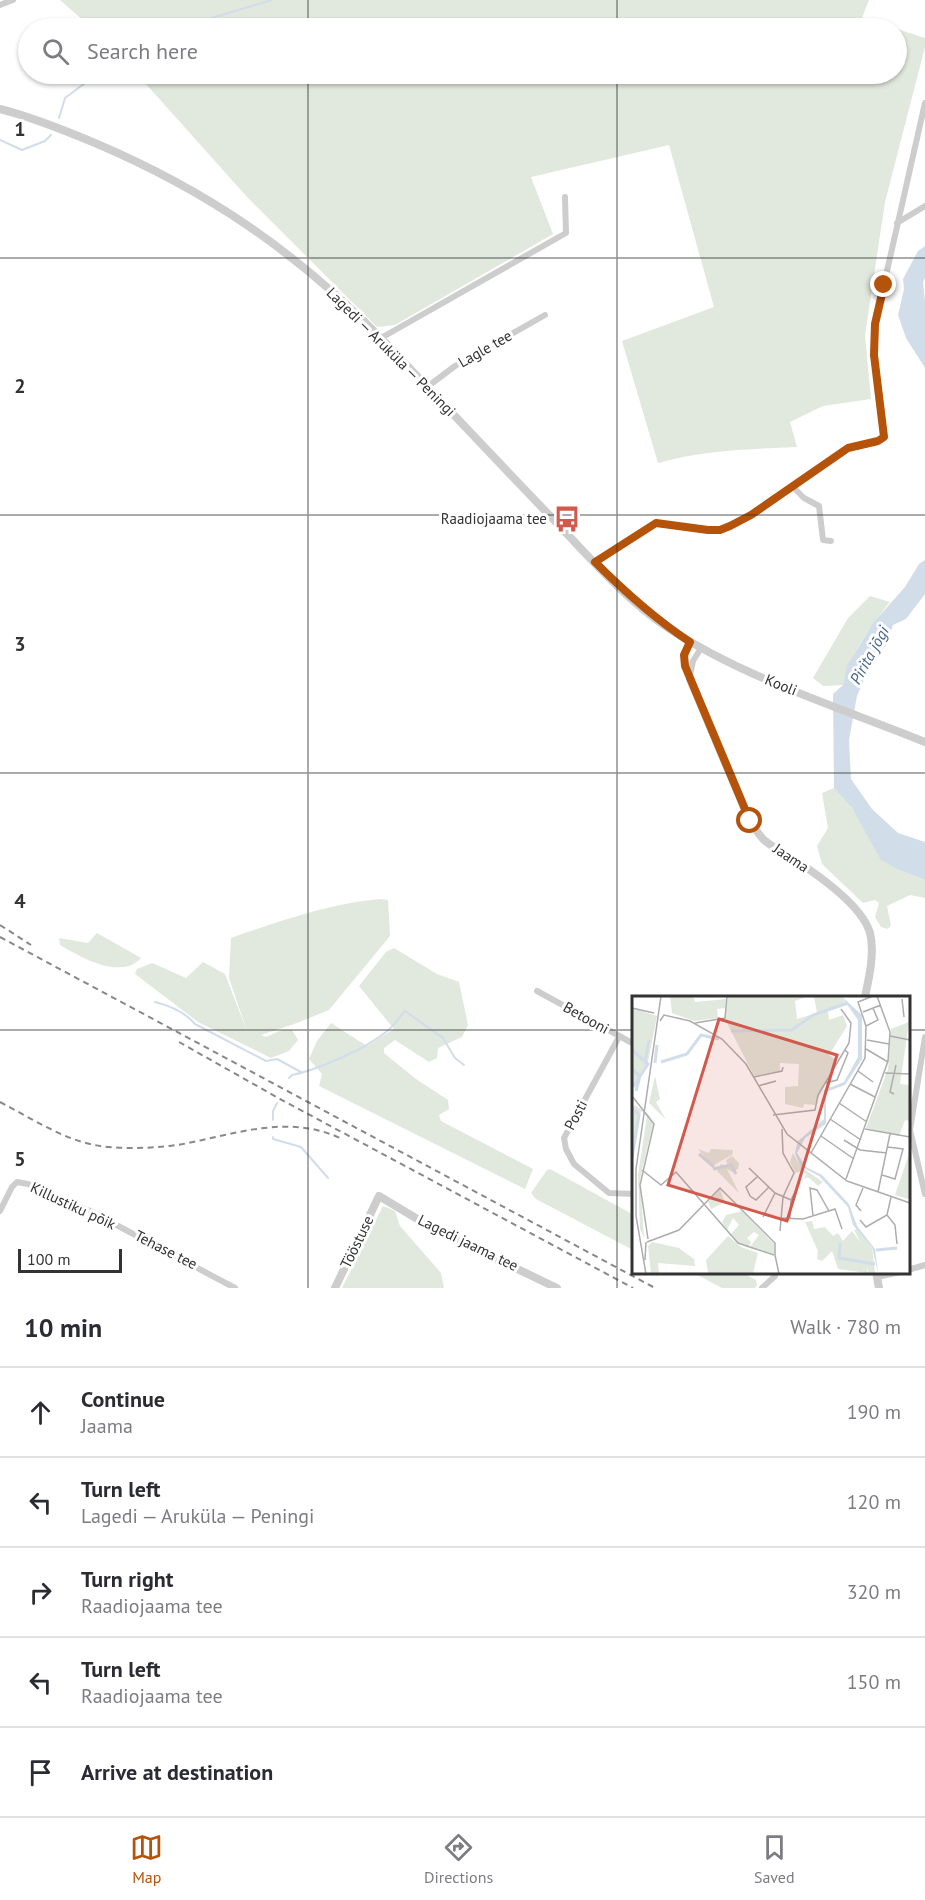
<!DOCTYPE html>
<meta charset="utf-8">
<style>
:root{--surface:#fff;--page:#f2f2f3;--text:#2b2b33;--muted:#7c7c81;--line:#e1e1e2;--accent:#b45309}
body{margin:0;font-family:"PT Sans",sans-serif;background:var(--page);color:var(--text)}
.scale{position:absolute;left:18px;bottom:15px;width:104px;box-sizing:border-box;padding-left:6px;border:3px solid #333;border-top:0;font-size:16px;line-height:21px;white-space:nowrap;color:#333;-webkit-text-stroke:4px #fff;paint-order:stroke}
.stop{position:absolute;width:18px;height:18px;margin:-14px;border:4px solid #b45309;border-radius:50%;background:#fff}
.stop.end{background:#b45309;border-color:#fff;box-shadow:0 2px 6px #0008}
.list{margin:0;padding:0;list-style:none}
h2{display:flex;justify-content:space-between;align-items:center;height:78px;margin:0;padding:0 24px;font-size:26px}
h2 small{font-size:20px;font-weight:400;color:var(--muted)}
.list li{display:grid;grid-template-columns:39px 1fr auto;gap:18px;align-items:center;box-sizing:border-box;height:90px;padding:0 24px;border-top:2px solid var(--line)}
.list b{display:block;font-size:22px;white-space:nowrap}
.list p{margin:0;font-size:20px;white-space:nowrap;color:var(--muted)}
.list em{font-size:20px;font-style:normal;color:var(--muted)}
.icon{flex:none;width:33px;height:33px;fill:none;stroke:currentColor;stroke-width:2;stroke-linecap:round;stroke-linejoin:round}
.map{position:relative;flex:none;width:925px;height:1288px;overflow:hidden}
.search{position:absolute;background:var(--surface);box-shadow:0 2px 4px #0004;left:18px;right:18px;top:18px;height:66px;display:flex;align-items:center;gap:15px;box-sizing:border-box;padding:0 21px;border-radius:33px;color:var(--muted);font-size:22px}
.sheet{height:528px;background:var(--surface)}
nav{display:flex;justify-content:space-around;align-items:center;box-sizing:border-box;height:84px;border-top:2px solid var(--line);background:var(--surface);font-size:16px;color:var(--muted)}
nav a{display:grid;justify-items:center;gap:3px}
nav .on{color:var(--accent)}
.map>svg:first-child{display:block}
.green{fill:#e1e8dd}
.water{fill:#d2ddea}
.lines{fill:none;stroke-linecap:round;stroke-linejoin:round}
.stream{stroke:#d2ddea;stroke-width:2}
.minor{stroke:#cdcdcd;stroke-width:6}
.tertiary{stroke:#cdcdcd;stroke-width:8}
.rail{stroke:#888;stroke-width:2;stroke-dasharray:6 4.5;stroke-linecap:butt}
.route{stroke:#b45309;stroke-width:8}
.grid{fill:none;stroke:#333;stroke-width:1.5;stroke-opacity:0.55}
.labels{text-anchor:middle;stroke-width:6;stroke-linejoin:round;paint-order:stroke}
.street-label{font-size:15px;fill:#333;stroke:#fff}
.poi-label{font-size:15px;fill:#333;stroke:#fff;text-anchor:end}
.water-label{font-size:16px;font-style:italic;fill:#49678c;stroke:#fff}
.inset-river{fill:none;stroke:#d2ddea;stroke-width:3}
.inset-road{fill:none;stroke:#adadad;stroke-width:1.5}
.view{fill:#d15a4d;fill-opacity:0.15;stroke:#d15a4d;stroke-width:3}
.inset-edge{fill:none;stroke:#333;stroke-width:3}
.grid-label{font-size:20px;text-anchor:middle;font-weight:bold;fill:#333;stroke:#fff;stroke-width:6;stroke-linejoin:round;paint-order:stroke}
</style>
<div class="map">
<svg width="925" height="1288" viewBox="0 0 925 1288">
<rect width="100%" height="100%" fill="#fff"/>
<!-- green -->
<path class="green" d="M60 0H869L862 18 895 28H92Z
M897 29 925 38V47L885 202 865 335 871 399 823 406 790 422 797 447C750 449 703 450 658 463L622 341 714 307 669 145 531 177 553 234 395 325 377 327 248 198 137 74H896Z
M870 596 890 602C869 628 851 653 843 685L823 686 813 678 848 618Z
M834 788 852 808 873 843 899 870 925 880V898L910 895 887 906 891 925 888 929 881 927 875 917 879 903 875 900 863 903 822 864 817 846 828 828 822 793Z
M380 899 388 900 390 936 329 1010 297 1023 261 1035 266 1037 282 1030H292L298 1040 289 1051 271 1058 198 1022 135 974 137 969 152 963 186 978 203 962 225 974 247 1031 229 978 231 938C277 922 331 903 380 899Z
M97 933 141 958C138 961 133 965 129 966 106 972 79 956 60 945L59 938 88 943Z
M394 948 437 974 459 982 468 1025 462 1037 438 1048 437 1058 429 1062 395 1040 384 1048V1053L416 1079 448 1100 449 1109 439 1115 441 1121 533 1169 525 1189 319 1086 322 1074 309 1059 317 1041 331 1023 367 1046 394 1029 359 986 386 952Z
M550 1169 634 1215V1248L631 1249 536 1199 531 1193 547 1170Z
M383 1206 395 1211 400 1226 441 1273 444 1288H342Z
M692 1272H741L756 1280 757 1285 755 1288H722Z"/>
<!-- water -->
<path class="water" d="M925 246V278L923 282 925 302V368L906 338 898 315 904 289 903 279 918 251Z
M925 560V594L906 619 893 625 886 646 876 653 857 696 849 740 851 779 872 809 898 833 925 842V880L899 870 881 860 852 808 834 788 833 694 843 685 847 666 873 623 905 587 919 564Z"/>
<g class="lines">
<!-- stream -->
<path class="stream" d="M178 28 272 0
M59 118 65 98 97 74
M0 140 22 150 45 141 51 135
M155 1002C171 1006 185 1012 195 1024L266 1061 277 1059 301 1072
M289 1078 292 1075C317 1070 365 1049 386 1032 393 1027 399 1018 405 1011L443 1038 455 1058 464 1065
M273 1120V1111L277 1103
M273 1137V1139L301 1147 328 1178"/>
<!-- minor -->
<path class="minor" d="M0 5 13 0
M897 223 925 206
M381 338 566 233 565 197
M427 387 455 366 545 315
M792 486 804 498 819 506 823 540 831 541
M595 563 656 523 708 530H720L751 515 848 448 878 441 884 437 874 355 875 324 925 103
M690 675 693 661 701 648
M690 679C684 664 683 656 690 642
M537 991 634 1044
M619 1037 564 1138 566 1149 574 1164 609 1193 634 1194
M925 1037 910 1130 925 1194
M0 1211 12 1187 17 1182 28 1184 90 1211 235 1288
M908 1270 925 1265
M877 1277 900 1272
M762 1288 775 1276V1272"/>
<!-- tertiary -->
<path class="tertiary" d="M0 109C32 117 64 130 95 143 208 191 295 251 381 338 438 398 495 459 553 519 589 557 625 599 668 628 746 679 839 707 925 742
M690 679 748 817C753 825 757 833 764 840 773 848 785 853 795 860 818 875 862 905 870 933 875 952 869 978 865 997
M876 1272 879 1288
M335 1288 379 1196 434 1229 557 1288"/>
<!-- rail -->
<path class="rail" d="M0 925 31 945
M0 937 655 1288
M179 1042 280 1099 633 1288
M0 1102C35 1120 69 1144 109 1147 134 1149 159 1148 183 1144 236 1134 288 1114 340 1138"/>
</g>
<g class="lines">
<!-- route -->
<path class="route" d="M750 821 685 666 684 655 690 642C655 619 625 592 595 562L656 523 708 530H720L730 526 751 515 848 448 878 441 884 437 874 355 875 324 884 285"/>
</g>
<!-- grid -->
<path class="grid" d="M308 0V28M617 0V28M308 74V1288M617 74V1288M0 258H925M0 515H925M0 773H925M0 1030H634M908 1030H925"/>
<!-- icons -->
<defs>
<g id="bus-bare" transform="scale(2.07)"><path d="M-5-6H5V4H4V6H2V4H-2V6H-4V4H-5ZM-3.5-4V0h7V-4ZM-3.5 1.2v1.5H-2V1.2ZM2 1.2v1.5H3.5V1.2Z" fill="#d15a4d" stroke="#fff" stroke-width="2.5" paint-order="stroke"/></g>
</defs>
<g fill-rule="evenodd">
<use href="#bus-bare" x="567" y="519"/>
</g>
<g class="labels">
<!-- street labels -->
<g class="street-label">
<text transform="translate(485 349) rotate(-30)" y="5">Lagle tee</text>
<text transform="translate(391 352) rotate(45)" y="5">Lagedi — Aruküla — Peningi</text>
<text transform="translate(781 685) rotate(22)" y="5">Kooli</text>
<text transform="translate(791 858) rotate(34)" y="5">Jaama</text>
<text transform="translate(586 1018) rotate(29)" y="5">Betooni</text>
<text transform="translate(576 1115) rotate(-62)" y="5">Posti</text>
<text transform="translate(73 1206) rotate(25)" y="5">Killustiku põik</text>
<text transform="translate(357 1242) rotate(-64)" y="5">Tööstuse</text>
<text transform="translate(468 1243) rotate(26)" y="5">Lagedi jaama tee</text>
<text transform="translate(166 1250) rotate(27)" y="5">Tehase tee</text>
</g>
<!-- poi labels -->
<g class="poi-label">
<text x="547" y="524">Raadiojaama tee</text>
</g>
<!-- water labels -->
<g class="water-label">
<text transform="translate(869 655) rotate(-61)" y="6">Pirita jõgi</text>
</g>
</g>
<!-- overview -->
<g transform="translate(632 996)">
<rect width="278" height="278" fill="#fff"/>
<path d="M38 0H61L63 6 94 3 93 12 85 13 86 22 62 25 40 17ZM96 0H176L163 5 165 23 185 17 182 0H209L214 8 196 15 197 24 211 19 215 30 197 59 204 64 183 109 172 108 171 112 153 108V91L166 90 167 68 148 67V75L122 80 93 23ZM0 12 25 20 16 66 1 92ZM277 26 268 88 277 89V125L273 124 267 140 234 132 256 73 259 33ZM23 80 28 103 24 106 34 124 17 107ZM3 109 17 119 21 128 8 183 12 242 8 233 6 179 15 120 9 115 0 163V113ZM66 153 77 157 79 153 101 154 100 159 80 170ZM161 157 168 170 191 186 186 190 176 181 172 183 174 178 170 175 163 177 158 166ZM277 158 278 200 276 203 263 199ZM100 160 107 167 106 173 100 176 95 173 107 197 85 175 89 168 96 171 94 164ZM88 193 93 206 79 213 76 206ZM110 215 142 248V258L117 252 127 239 122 236 115 242 119 246 116 252 106 246 99 238 107 229 101 222 95 234 90 226 94 219ZM180 225 182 233 193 231 201 240 206 237 211 245 220 235 229 247 222 234 225 233 240 251 243 277H236V271L235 277 206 273 200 255 190 265 185 263 186 255 173 226ZM96 240 109 251 126 257 121 277H76L74 264ZM20 246 47 252 62 263 63 270 26 267 27 277H19L16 250Z" fill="#e1e8dd"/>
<path d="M209 0 230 19V63L213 89 194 96V128L173 142 165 157 174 171 190 179 217 208 225 230 243 253 246 277 240 251 221 229 216 211 187 180 168 170 163 157 166 145 192 123V94L212 86 226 61V24Z" fill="#d2ddea"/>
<path class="inset-river" d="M99 35 160 34 181 19 216 7M0 54 16 68 1 91M13 66 17 44M29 66 55 58 69 39 87 43M23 67 25 49M0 73 8 80 4 95M67 158 82 171M0 162 7 119 3 114M81 173 99 169 104 178M208 247 207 262 243 268M244 254 265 252"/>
<path class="inset-road" d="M270 3 272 21M0 12 22 17M231 16 249 9M28 25 32 19 58 25 90 43 114 68 155 138 215 185 278 207M63 27 93 22 95 0M234 30 246 24 241 12M258 40 278 44M235 44 257 48M234 53 256 66M226 75 241 86M253 77 278 78M122 81 150 75 151 71M193 87 205 84 216 57 213 54M218 88 243 101M126 90 144 85M262 98 258 96 264 69M0 100 22 128 8 189 16 243M207 107 235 126M141 119 183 114 186 99 217 47 219 27 209 13M198 123 229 144M233 133 278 141M189 140 222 163M212 144 228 154 255 157M179 157 233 62 234 30 226 6 241 0M117 172 143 197 159 204M10 174 29 189 44 176 106 247 142 259M250 179 263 183 271 153 256 151M125 181 114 191 118 200 124 204 137 191M214 183 256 65 258 36 245 0M246 196 258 138M229 215 224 209 231 192M255 219 263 229 265 248M181 220 178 192 185 194 197 215M131 221 143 197M149 222 171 223 203 213 210 233M158 222 159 204 168 186M228 224 234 231 255 219 259 201M148 235 151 201 162 177 151 157 150 133M15 246 47 234 88 192 143 247V259M143 259 147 278M13 264 14 246M14 278 4 220V173L29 0"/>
<path class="view" d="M87 23 205 59 155 225 36 189Z"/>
<rect width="278" height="278" class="inset-edge"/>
</g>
<g class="grid-label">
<text x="20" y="136">1</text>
<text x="20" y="393">2</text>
<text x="20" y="651">3</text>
<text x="20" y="908">4</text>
<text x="20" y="1166">5</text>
</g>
</svg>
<div class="scale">100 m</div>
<div class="stop" style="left:750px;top:821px"></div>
<div class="stop end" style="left:884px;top:285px"></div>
<div class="search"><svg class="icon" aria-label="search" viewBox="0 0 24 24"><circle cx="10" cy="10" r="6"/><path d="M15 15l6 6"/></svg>Search here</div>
</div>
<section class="sheet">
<h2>10 min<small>Walk · 780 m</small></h2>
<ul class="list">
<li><svg class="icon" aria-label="ahead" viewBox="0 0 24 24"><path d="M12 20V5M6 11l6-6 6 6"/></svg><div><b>Continue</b><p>Jaama</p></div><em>190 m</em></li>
<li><svg class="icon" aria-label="left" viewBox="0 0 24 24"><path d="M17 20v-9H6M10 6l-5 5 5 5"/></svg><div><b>Turn left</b><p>Lagedi — Aruküla — Peningi</p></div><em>120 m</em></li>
<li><svg class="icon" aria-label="right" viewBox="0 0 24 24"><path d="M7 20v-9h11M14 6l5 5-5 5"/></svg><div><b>Turn right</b><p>Raadiojaama tee</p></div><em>320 m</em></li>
<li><svg class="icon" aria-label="left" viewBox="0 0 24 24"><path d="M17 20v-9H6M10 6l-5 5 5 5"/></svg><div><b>Turn left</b><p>Raadiojaama tee</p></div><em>150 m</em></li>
<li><svg class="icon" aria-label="arrive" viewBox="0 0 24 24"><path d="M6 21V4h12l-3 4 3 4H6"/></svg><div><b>Arrive at destination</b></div></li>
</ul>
</section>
<nav>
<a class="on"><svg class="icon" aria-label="map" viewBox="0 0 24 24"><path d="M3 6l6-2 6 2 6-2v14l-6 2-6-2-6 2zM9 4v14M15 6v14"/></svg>Map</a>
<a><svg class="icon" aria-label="directions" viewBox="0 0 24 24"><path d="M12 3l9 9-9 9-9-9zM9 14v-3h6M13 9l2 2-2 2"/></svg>Directions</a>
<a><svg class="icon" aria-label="saved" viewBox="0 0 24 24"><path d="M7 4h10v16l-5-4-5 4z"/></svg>Saved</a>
</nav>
